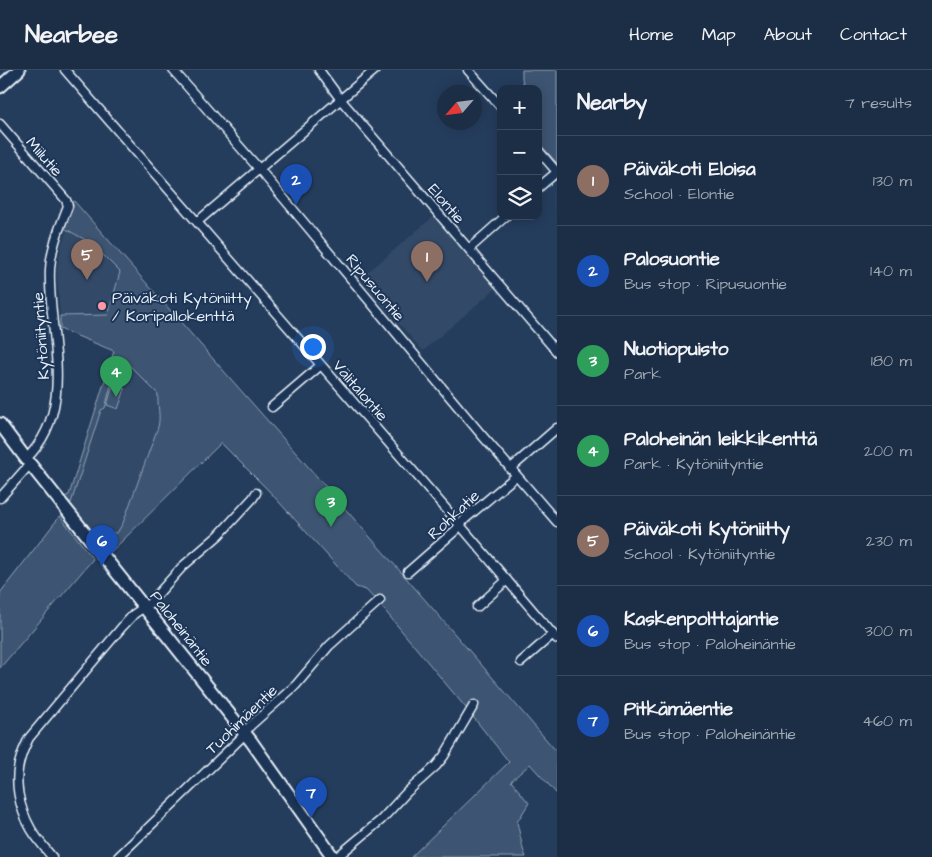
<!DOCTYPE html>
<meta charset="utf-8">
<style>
:root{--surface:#1c2e46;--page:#293a51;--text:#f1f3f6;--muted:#a0a8b3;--line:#3a4a5f;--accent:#ff9aa2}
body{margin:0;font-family:"Architects Daughter",sans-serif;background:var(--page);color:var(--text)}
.controls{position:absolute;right:15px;top:15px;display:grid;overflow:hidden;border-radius:10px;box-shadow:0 2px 12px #0003}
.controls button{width:45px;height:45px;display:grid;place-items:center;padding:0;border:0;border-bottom:1px solid var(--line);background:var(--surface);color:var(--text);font:25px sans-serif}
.compass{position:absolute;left:437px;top:15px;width:45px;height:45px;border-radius:50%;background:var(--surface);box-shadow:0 2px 12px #0003;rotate:242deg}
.you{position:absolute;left:312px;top:276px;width:18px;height:18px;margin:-12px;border:4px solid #fff;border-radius:50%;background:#1a73e8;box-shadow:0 0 0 8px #1a73e833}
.badge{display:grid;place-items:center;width:32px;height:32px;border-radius:50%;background:var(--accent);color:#fff;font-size:16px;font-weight:700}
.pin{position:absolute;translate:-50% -41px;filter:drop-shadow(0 1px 2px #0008)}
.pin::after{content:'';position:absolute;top:26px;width:18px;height:15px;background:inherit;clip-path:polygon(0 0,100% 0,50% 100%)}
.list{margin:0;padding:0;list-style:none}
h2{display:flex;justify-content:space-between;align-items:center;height:65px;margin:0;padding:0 20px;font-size:21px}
h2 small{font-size:16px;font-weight:400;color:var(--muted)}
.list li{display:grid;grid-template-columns:32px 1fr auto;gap:15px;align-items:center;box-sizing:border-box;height:90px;padding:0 20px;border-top:1px solid var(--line)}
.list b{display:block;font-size:19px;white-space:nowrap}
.list p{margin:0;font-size:16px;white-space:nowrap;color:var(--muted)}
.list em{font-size:16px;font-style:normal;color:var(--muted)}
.icon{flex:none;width:28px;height:28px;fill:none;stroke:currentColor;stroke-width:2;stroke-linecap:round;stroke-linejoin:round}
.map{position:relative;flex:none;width:557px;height:787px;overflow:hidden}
header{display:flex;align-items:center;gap:30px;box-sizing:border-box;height:70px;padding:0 25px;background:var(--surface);border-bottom:1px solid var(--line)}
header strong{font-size:24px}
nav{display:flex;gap:28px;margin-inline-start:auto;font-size:18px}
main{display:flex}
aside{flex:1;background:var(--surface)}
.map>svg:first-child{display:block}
.built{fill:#334a68}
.green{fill:#3e5472;stroke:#93a2b5}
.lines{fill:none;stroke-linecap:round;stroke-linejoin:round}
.street-casing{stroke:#e8f1f8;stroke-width:11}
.secondary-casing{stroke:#e8f1f8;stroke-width:15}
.street{stroke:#1d3557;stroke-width:8}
.secondary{stroke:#1d3557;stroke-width:11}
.poi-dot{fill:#ff9aa2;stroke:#1d3557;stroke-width:2}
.labels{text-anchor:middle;stroke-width:4;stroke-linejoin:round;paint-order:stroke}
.street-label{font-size:16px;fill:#e8f1f8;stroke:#1d3557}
.poi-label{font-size:16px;fill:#e8f1f8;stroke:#1d3557;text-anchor:start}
</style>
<header>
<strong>Nearbee</strong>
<nav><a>Home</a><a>Map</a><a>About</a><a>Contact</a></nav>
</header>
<main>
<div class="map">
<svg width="557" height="787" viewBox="0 0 557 787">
<rect width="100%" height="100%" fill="#253d5d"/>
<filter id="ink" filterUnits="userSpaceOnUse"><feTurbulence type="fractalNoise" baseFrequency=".02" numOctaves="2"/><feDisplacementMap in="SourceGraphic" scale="10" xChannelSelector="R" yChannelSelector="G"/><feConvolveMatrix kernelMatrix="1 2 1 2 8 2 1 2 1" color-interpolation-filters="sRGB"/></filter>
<g filter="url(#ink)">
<!-- built -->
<path class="built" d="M434 146 496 218 423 281 360 209Z
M67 160 91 173 120 202 108 245 60 246 57 199 62 173Z
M120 287 158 324V331L160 338V349L158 357 123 453 117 463 106 462 97 468 71 433 101 340 105 338 117 293Z"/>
<!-- green -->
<path class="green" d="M522 0H557V93L538 72V19H524L522 8Z
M74 131 407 509 557 682V724L530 694 511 711 529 733 517 752 523 779 526 787H411L509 692 466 638 381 536 366 520 356 517 269 421 221 373 110 483 97 468 106 462 117 463 123 453 158 357C161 345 157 336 158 324L121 287 117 293 105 338 101 340 71 433 64 427 69 425 114 281 60 259V246L108 245 120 202 91 173 64 158 71 139V132Z
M113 315 125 319 118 339 107 335Z
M60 446 93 489 0 598V523Z"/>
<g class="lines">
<!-- street casing -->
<g class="street-casing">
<path id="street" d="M65 0 460 455 557 569
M173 0 260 100 480 363 557 452
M319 0 341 30 557 282
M468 0 501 37
M0 54 66 130 68 136C60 157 51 177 50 199 47 262 79 337 26 389
M538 80 557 102
M538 118 557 102
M197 152 375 0
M469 179 506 146
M272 337 321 295
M510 399 557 358
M0 428 30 394
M408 502 456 460 465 449 516 406
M477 537 507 510
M521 592 553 564
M52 787C45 778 37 769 31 759 19 738 13 710 21 687 23 680 26 674 29 668L122 557 134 544 149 534 182 497 219 465 253 428 256 423
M118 787 241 668 250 656 296 615 329 576 380 530
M337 787 381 750 407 722 436 696 444 686 474 635"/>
</g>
<!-- secondary casing -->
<g class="secondary-casing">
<path id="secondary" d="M0 17 19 0
M0 354 30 394 251 671 333 787"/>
</g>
<!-- street -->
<use href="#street" class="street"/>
<!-- secondary -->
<use href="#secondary" class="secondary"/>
</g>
</g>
<!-- markers -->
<circle class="poi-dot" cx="102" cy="236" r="5"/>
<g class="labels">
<!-- street labels -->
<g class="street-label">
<text transform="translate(45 86) rotate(49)" y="6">Miilutie</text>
<text transform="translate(447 133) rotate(49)" y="6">Elontie</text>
<text transform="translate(376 217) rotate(50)" y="6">Ripusuontie</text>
<text transform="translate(40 266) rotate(-94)" y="6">Kytöniityntie</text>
<text transform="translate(361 320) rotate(49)" y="6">Välitalontie</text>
<text transform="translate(453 444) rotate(-43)" y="6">Rohkatie</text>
<text transform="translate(182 558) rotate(52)" y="6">Paloheinäntie</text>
<text transform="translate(241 649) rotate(-44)" y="6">Tuohimäentie</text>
</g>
<!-- poi labels -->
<g class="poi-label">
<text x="112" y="233">Päiväkoti Kytöniitty<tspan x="112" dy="18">/ Koripallokenttä</tspan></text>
</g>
</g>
</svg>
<div class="controls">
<button>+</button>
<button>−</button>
<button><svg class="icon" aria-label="layers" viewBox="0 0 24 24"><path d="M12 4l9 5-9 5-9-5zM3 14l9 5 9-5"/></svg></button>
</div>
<svg class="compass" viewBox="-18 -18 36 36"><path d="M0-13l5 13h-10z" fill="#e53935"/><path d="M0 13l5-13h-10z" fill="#a0a8b3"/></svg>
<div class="you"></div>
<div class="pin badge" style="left:427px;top:212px;background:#8d6e63">1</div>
<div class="pin badge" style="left:296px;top:135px;background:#1a4fb4">2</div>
<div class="pin badge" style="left:331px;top:457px;background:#2e9e5b">3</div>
<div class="pin badge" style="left:116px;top:327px;background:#2e9e5b">4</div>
<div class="pin badge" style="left:87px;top:210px;background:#8d6e63">5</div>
<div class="pin badge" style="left:102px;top:496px;background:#1a4fb4">6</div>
<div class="pin badge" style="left:311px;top:748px;background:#1a4fb4">7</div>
</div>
<aside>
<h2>Nearby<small>7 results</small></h2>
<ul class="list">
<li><span class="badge" style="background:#8d6e63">1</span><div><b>Päiväkoti Eloisa</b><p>School · Elontie</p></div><em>130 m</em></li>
<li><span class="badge" style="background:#1a4fb4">2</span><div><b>Palosuontie</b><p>Bus stop · Ripusuontie</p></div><em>140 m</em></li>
<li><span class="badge" style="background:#2e9e5b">3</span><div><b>Nuotiopuisto</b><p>Park</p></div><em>180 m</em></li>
<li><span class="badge" style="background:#2e9e5b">4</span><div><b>Paloheinän leikkikenttä</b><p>Park · Kytöniityntie</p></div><em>200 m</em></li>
<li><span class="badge" style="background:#8d6e63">5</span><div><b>Päiväkoti Kytöniitty</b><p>School · Kytöniityntie</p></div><em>230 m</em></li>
<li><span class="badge" style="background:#1a4fb4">6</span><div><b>Kaskenpolttajantie</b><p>Bus stop · Paloheinäntie</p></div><em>300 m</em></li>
<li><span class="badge" style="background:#1a4fb4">7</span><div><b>Pitkämäentie</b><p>Bus stop · Paloheinäntie</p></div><em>460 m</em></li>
</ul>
</aside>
</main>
